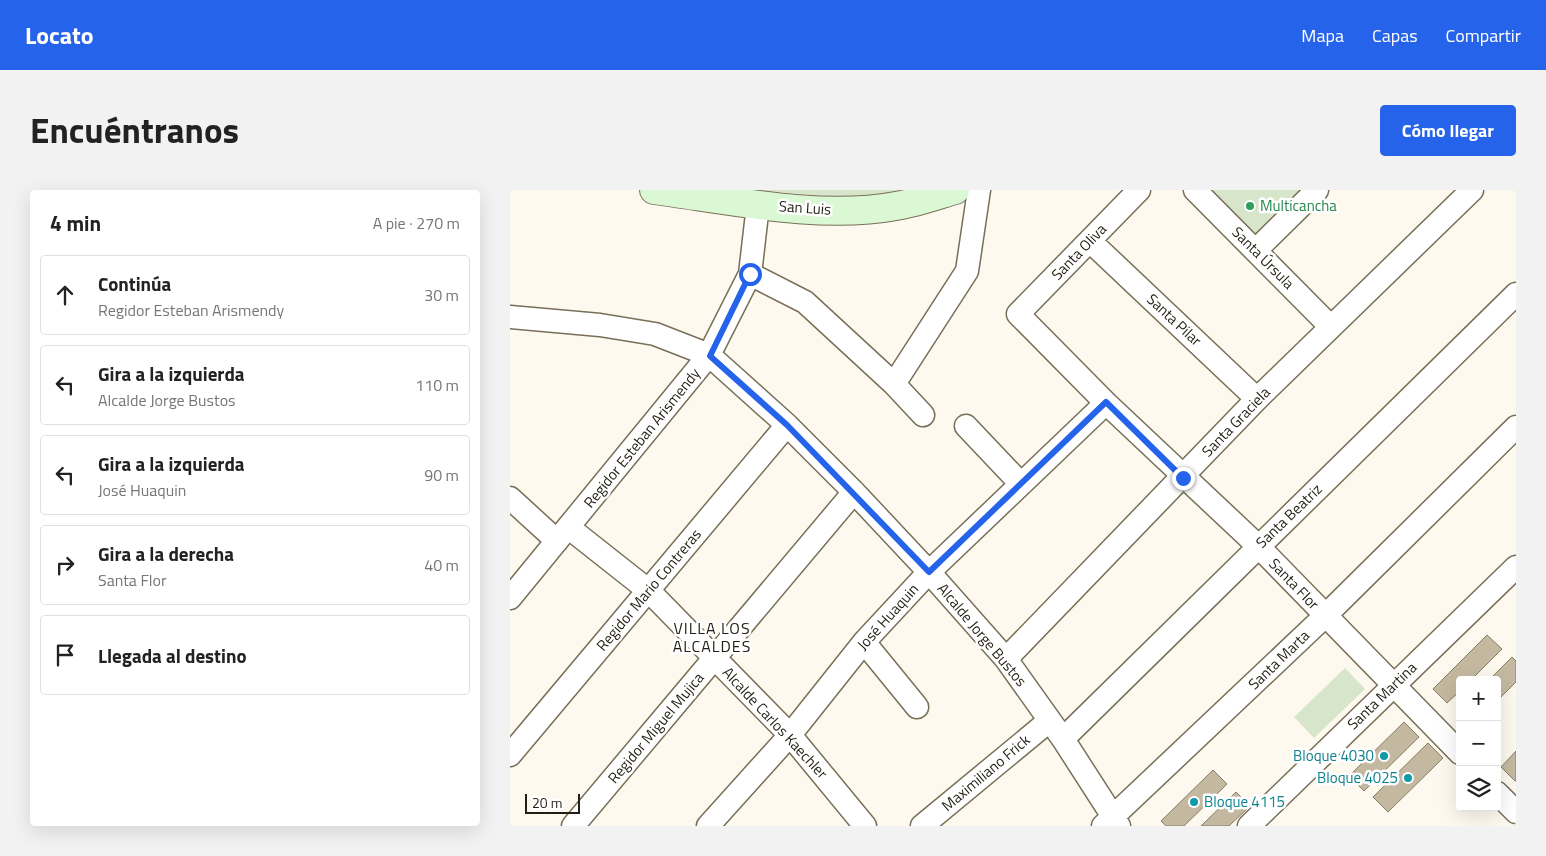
<!DOCTYPE html>
<html lang="es">
<meta charset="utf-8">
<style>
:root{--surface:#fff;--page:#f2f2f2;--text:#222;--muted:#767676;--line:#e0e0e0;--accent:#2563eb}
body{margin:0;font-family:"Titillium Web",sans-serif;background:var(--page);color:var(--text)}
.controls{position:absolute;right:15px;bottom:15px;display:grid;overflow:hidden;border-radius:5px;box-shadow:0 5px 20px #0002}
.controls button{width:45px;height:45px;display:grid;place-items:center;padding:0;border:0;border-bottom:1px solid var(--line);background:var(--surface);color:var(--text);font:25px sans-serif}
.scale{position:absolute;left:15px;bottom:12px;width:55px;box-sizing:border-box;padding-left:5px;border:2px solid #221e15;border-top:0;font-size:14px;line-height:18px;white-space:nowrap;color:#221e15;-webkit-text-stroke:4px #fff;paint-order:stroke}
.stop{position:absolute;width:15px;height:15px;margin:-11px;border:4px solid #2563eb;border-radius:50%;background:#fff}
.stop.end{background:#2563eb;border-color:#fff;box-shadow:0 1px 5px #0008}
.list{margin:0;padding:0;list-style:none}
h2{display:flex;justify-content:space-between;align-items:center;height:65px;margin:0;padding:0 20px;font-size:21px}
h2 small{font-size:16px;font-weight:400;color:var(--muted)}
.list li{display:grid;grid-template-columns:32px 1fr auto;gap:15px;align-items:center;box-sizing:border-box;height:80px;margin:0 10px 10px;padding:0 10px;border:1px solid var(--line);border-radius:5px}
.list b{display:block;font-size:19px;white-space:nowrap}
.list p{margin:0;font-size:16px;white-space:nowrap;color:var(--muted)}
.list em{font-size:16px;font-style:normal;color:var(--muted)}
.icon{flex:none;width:28px;height:28px;fill:none;stroke:currentColor;stroke-width:2;stroke-linecap:round;stroke-linejoin:round}
.map{position:relative;flex:none;width:1006px;height:636px;overflow:hidden;border-radius:5px}
header{display:flex;align-items:center;gap:30px;box-sizing:border-box;height:70px;padding:0 25px;background:var(--accent);color:#fff}
header strong{font-size:24px}
nav{display:flex;gap:28px;margin-inline-start:auto;font-size:18px}
.intro{display:flex;align-items:center;justify-content:space-between;box-sizing:border-box;height:120px;padding:0 30px}
h1{margin:0;font-size:35px}
.button{padding:12px 22px;border-radius:5px;background:var(--accent);color:#fff;font-size:18px;font-weight:700}
main{display:flex;gap:30px;padding:0 30px}
aside{flex:1;background:var(--surface);border-radius:5px;box-shadow:0 5px 20px #0002}
.map>svg:first-child{display:block}
.green{fill:#d7e6ca}
.building{fill:#c4b9a0;stroke:#877d66}
.lines{fill:none;stroke-linecap:round;stroke-linejoin:round}
.street-casing{stroke:#796f58;stroke-width:25}
.secondary-casing{stroke:#796f58;stroke-width:30}
.street{stroke:#fff;stroke-width:22}
.secondary{stroke:#dbf8d5;stroke-width:28}
.route{stroke:#2563eb;stroke-width:6}
.leisure-dot{fill:#2e9e5b;stroke:#fff;stroke-width:2}
.culture-dot{fill:#0f9aa8;stroke:#fff;stroke-width:2}
.labels{text-anchor:middle;stroke-width:5;stroke-linejoin:round;paint-order:stroke}
.leisure-label{font-size:15px;fill:#27864d;stroke:#fff;text-anchor:start}
.street-label{font-size:15px;fill:#221e15;stroke:#fff}
.culture-label{font-size:15px;fill:#0d838f;stroke:#fff;text-anchor:end}
.neighbourhood-label{font-size:16px;letter-spacing:1px;fill:#221e15;stroke:#fff}
</style>
<header>
<strong>Locato</strong>
<nav><a>Mapa</a><a>Capas</a><a>Compartir</a></nav>
</header>
<div class="intro"><h1>Encuéntranos</h1><a class="button">Cómo llegar</a></div>
<main>
<aside>
<h2>4 min<small>A pie · 270 m</small></h2>
<ul class="list">
<li><svg class="icon" aria-label="ahead" viewBox="0 0 24 24"><path d="M12 20V5M6 11l6-6 6 6"/></svg><div><b>Continúa</b><p>Regidor Esteban Arismendy</p></div><em>30 m</em></li>
<li><svg class="icon" aria-label="left" viewBox="0 0 24 24"><path d="M17 20v-9H6M10 6l-5 5 5 5"/></svg><div><b>Gira a la izquierda</b><p>Alcalde Jorge Bustos</p></div><em>110 m</em></li>
<li><svg class="icon" aria-label="left" viewBox="0 0 24 24"><path d="M17 20v-9H6M10 6l-5 5 5 5"/></svg><div><b>Gira a la izquierda</b><p>José Huaquin</p></div><em>90 m</em></li>
<li><svg class="icon" aria-label="right" viewBox="0 0 24 24"><path d="M7 20v-9h11M14 6l5 5-5 5"/></svg><div><b>Gira a la derecha</b><p>Santa Flor</p></div><em>40 m</em></li>
<li><svg class="icon" aria-label="arrive" viewBox="0 0 24 24"><path d="M6 21V4h12l-3 4 3 4H6"/></svg><div><b>Llegada al destino</b></div></li>
</ul>
</aside>
<div class="map">
<svg width="1006" height="636" viewBox="0 0 1006 636">
<rect width="100%" height="100%" fill="#fef9ef"/>
<!-- green -->
<path class="green" d="M243 0H397L361 10Z
M701 0H790L746 43Z
M835 478 855 499 804 548 784 527Z"/>
<!-- building -->
<path class="building" d="M977 445 992 459 961 490H950V501L937 513 923 499Z
M1002 467 1006 471V492L987 511V490H979Z
M894 532 909 547 854 601 839 586Z
M918 553 933 568 878 622 863 607Z
M1006 561V591H1005L991 577Z
M703 580 717 594 674 636H656L651 631Z
M726 602 740 616 719 636H691Z"/>
<g class="lines">
<!-- street casing -->
<g class="street-casing">
<path id="street" d="M629 0 508 124 596 213 748 356 950 563
M685 0 821 137
M580 51 747 209
M746 60 807 0
M240 84 295 112 384 194 413 225
M0 127 90 135 145 144 199 165 277 235 344 302 419 382 496 469 553 549 609 636
M384 194 457 81 469 0
M456 236 510 293
M0 308 47 351
M58 337 139 401 280 545 355 636
M0 408 199 165 240 84 248 15
M354 452 407 517
M496 469 747 209 962 0
M553 549 1006 104
M0 565 277 235
M987 603 1006 622
M63 636 344 302
M198 636 280 545 354 452 419 382 596 213
M412 636 539 531
M593 636 815 426 1006 237
M739 636 1006 377"/>
</g>
<!-- secondary casing -->
<g class="secondary-casing">
<path id="secondary" d="M144 0C219 10 311 30 386 16 405 13 425 6 445 0"/>
</g>
<!-- street -->
<use href="#street" class="street"/>
<!-- secondary -->
<use href="#secondary" class="secondary"/>
</g>
<g class="lines">
<!-- route -->
<path class="route" d="M240 84 200 166 277 235 419 382 596 212 673 288"/>
</g>
<!-- markers -->
<circle class="leisure-dot" cx="740" cy="16" r="5"/>
<g class="culture-dot">
<circle cx="874" cy="566" r="5"/>
<circle cx="898" cy="588" r="5"/>
<circle cx="684" cy="612" r="5"/>
</g>
<g class="labels">
<!-- leisure labels -->
<g class="leisure-label">
<text x="750" y="21">Multicancha</text>
</g>
<!-- street labels -->
<g class="street-label">
<text transform="translate(295 18) rotate(4)" y="5">San Luis</text>
<text transform="translate(569 62) rotate(-46)" y="5">Santa Oliva</text>
<text transform="translate(753 68) rotate(45)" y="5">Santa Úrsula</text>
<text transform="translate(664 130) rotate(43)" y="5">Santa Pilar</text>
<text transform="translate(726 232) rotate(-46)" y="5">Santa Graciela</text>
<text transform="translate(132 248) rotate(-51)" y="5">Regidor Esteban Arismendy</text>
<text transform="translate(779 326) rotate(-44)" y="5">Santa Beatriz</text>
<text transform="translate(784 394) rotate(46)" y="5">Santa Flor</text>
<text transform="translate(139 400) rotate(-50)" y="5">Regidor Mario Contreras</text>
<text transform="translate(378 427) rotate(-48)" y="5">José Huaquin</text>
<text transform="translate(472 445) rotate(50)" y="5">Alcalde Jorge Bustos</text>
<text transform="translate(769 470) rotate(-44)" y="5">Santa Marta</text>
<text transform="translate(872 506) rotate(-44)" y="5">Santa Martina</text>
<text transform="translate(265 533) rotate(47)" y="5">Alcalde Carlos Kaechler</text>
<text transform="translate(146 538) rotate(-50)" y="5">Regidor Miguel Mujica</text>
<text transform="translate(476 583) rotate(-40)" y="5">Maximiliano Frick</text>
</g>
<!-- culture labels -->
<g class="culture-label">
<text x="864" y="571">Bloque 4030</text>
<text x="888" y="593">Bloque 4025</text>
<text x="694" y="617" text-anchor="start">Bloque 4115</text>
</g>
<!-- neighbourhood labels -->
<g class="neighbourhood-label">
<text x="202" y="444">VILLA LOS<tspan x="202" dy="18">ALCALDES</tspan></text>
</g>
</g>
</svg>
<div class="controls">
<button>+</button>
<button>−</button>
<button><svg class="icon" aria-label="layers" viewBox="0 0 24 24"><path d="M12 4l9 5-9 5-9-5zM3 14l9 5 9-5"/></svg></button>
</div>
<div class="scale">20 m</div>
<div class="stop" style="left:240px;top:84px"></div>
<div class="stop end" style="left:673px;top:288px"></div>
</div>
</main>
